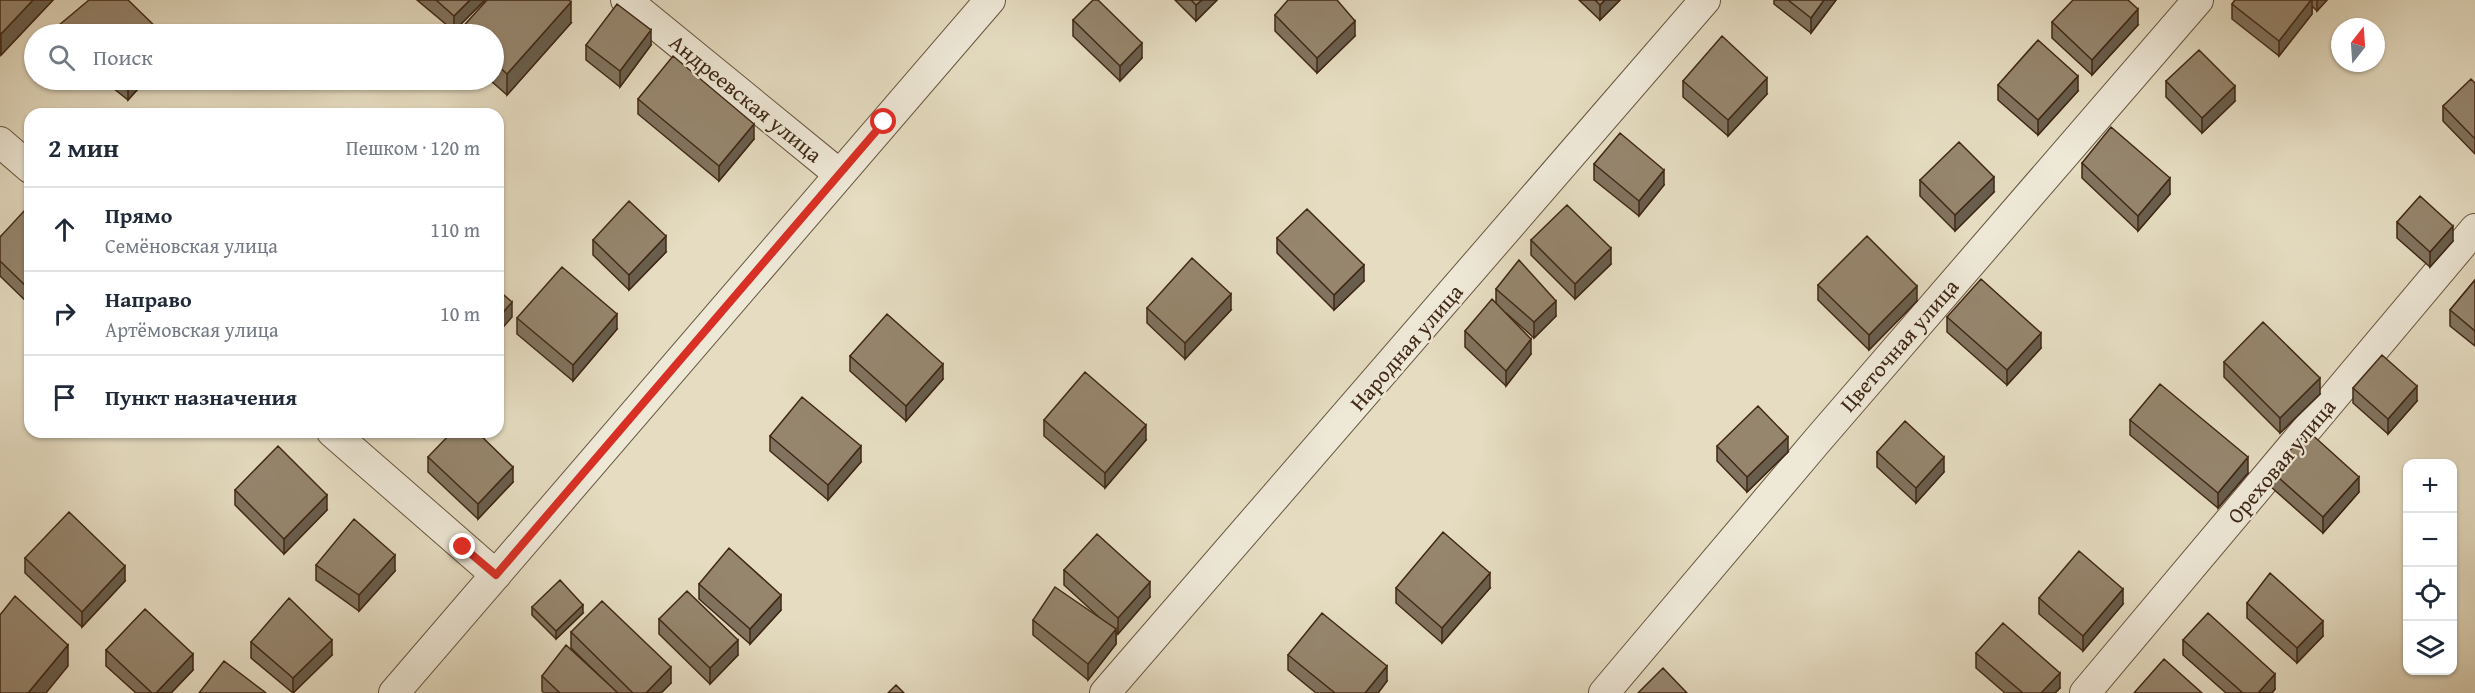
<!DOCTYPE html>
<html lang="ru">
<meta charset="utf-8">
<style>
:root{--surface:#fff;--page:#f2f2f3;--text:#1f2937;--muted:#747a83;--line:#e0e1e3}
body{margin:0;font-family:"Gentium Book Plus",serif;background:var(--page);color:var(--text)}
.controls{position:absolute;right:18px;bottom:18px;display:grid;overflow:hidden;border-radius:12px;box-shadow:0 2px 4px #0004}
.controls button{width:54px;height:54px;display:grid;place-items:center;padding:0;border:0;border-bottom:2px solid var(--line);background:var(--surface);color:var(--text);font:30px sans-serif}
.compass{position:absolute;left:2331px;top:18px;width:54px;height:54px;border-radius:50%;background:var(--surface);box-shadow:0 2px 4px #0004;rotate:17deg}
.stop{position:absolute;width:18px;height:18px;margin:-14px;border:4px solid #d93025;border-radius:50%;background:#fff}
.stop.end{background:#d93025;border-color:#fff;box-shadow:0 2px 6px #0008}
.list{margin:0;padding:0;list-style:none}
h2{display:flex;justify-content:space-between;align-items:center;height:78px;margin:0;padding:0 24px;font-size:26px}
h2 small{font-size:20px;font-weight:400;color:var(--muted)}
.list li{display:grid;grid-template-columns:39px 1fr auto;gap:18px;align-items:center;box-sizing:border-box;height:84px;padding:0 24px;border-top:2px solid var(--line)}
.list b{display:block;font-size:22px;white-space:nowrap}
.list p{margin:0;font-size:20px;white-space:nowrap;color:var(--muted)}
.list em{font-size:20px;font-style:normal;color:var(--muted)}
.icon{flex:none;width:33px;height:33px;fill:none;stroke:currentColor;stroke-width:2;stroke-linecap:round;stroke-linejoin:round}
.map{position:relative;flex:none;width:2475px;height:693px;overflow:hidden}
.search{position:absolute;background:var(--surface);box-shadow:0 2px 4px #0004;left:24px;top:24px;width:480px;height:66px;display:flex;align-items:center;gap:15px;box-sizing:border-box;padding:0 21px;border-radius:33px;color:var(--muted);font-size:22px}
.panel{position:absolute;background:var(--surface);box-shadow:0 2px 4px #0004;left:24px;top:108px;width:480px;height:330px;border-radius:18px}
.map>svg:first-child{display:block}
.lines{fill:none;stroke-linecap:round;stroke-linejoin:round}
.minor-casing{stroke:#695540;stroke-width:32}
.minor{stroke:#eee8d7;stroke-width:30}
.wall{fill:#81735f;stroke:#402815;stroke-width:1.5}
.shaded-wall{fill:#695e4d;stroke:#402815;stroke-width:1.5}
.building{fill:#96866e;stroke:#402815;stroke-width:1.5}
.route{stroke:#d93025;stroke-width:8}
.labels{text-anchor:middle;stroke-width:4.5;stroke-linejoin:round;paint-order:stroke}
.street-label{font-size:22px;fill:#402815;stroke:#eee8d7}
</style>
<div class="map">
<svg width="2475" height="693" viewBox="0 0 2475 693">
<rect width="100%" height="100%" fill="#e5dcc1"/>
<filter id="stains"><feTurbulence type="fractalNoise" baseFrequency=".00333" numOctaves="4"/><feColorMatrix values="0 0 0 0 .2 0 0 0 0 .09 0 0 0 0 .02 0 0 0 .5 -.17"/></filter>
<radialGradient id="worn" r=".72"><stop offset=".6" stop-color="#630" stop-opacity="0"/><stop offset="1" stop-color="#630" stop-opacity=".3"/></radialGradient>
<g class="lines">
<!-- minor casing -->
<g class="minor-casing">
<path id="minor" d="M626 0 839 174
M0 142 30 168
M332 432 496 575
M394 693 990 0
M1105 693 1705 0
M1604 693 1817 441 2198 0
M2085 693 2475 229"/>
</g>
<!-- minor -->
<use href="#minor" class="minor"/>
</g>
<!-- wall -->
<path class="wall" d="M0 0H53L1 55 0 53Z
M417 0H485L454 31Z
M1175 0H1217L1196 21Z
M1579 0H1620L1600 20Z
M1774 0H1836L1811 33 1774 4Z
M2235 0H2327L2317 11 2312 6V14L2279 56 2232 19V4Z
M1275 15 1355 36 1317 73 1275 31Z
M1073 20 1142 58 1120 81 1073 36Z
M2052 22 2138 25 2092 75 2052 38Z
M571 23 507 95 490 80H494V34H459V31Z
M58 26 163 34H58Z
M586 45H651L620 87 586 60Z
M103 80H146L128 100Z
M1683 81 1767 94 1728 136 1683 97Z
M2166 81 2235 101 2202 133 2166 97Z
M2475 83V154L2443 121V106Z
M1998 85 2078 91 2038 135 1998 100Z
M638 99 754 139 719 181 638 114Z
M2082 163 2170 194 2138 231 2082 178Z
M1594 164 1664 185 1639 216 1594 180Z
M1920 180 1994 192 1955 231 1920 196Z
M30 215V305L0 276V237Z
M2397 222 2453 241 2430 267 2397 238Z
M1277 238 1364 281 1334 310 1277 253Z
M593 240 666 252 629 290 593 255Z
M1531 240 1611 264 1575 299 1531 255Z
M2475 280V346L2450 326V310Z
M1818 285 1917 301 1869 350 1818 300Z
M1496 289 1556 316 1534 338 1506 313 1531 354 1506 386 1465 347V331L1496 303Z
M1147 308 1231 310 1185 359 1147 323Z
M1947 317 2041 348 2007 385 1947 332Z
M517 318 617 329 573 381 517 334Z
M850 356 943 379 906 421 850 371Z
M2224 362 2320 394 2280 433 2224 377Z
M2353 388 2417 401 2388 434 2353 403Z
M1044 420 1146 440 1105 488 1044 436Z
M2130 420 2248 473 2218 508 2130 435Z
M770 436 861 462 828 500 770 451Z
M1717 446 1788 452 1747 492 1717 461Z
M1877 452 1944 472 1916 503 1877 467Z
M428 457 513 482 478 519 428 472Z
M2271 471 2359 492 2323 533 2271 487Z
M235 490 327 510 284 554 235 505Z
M25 558 125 581 82 627 25 573Z
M316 565 395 571 359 611 316 580Z
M1064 570 1150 597 1118 634 1116 632V644L1088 680 1033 635V620L1101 619 1064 585Z
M699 584 781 610 750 644 699 599Z
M1396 588H1490L1442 643 1396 603Z
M2039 598 2123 604 2083 651 2039 614Z
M2247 603 2323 636 2297 663 2247 618Z
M532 607 583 613 556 639 532 615Z
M659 619 738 655 710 684 659 634Z
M571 632 671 683 661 693H544L542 691V676L606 682 571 648Z
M2183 640 2275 689 2272 693H2226L2183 655Z
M251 642 332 655 293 693 251 658Z
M106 650 193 670 171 693H136L106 666Z
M1976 653 2060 688 2055 693H2005L1976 668Z
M1288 655 1387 681 1378 693H1316L1288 670Z"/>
<!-- shaded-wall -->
<path class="shaded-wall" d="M33 0H53L1 55V34Z
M470 0H485L454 31V16Z
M1202 0H1217L1196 21V5Z
M1605 0H1620L1600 20V5Z
M1824 0H1836L1811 33V18Z
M2311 0H2312V14L2279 56V41Z
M2317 0H2327L2317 11Z
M571 2V23L507 95V74Z
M2138 9V25L2092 75V60Z
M1355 21V36L1317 73V58Z
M651 30V45L620 87V71Z
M1142 43V58L1120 81V66Z
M2078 76V91L2038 135V120Z
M1767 78V94L1728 136V120Z
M133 80H146L128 100V85Z
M2235 86V101L2202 133V118Z
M754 124V139L719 181V166Z
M1664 170V185L1639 216V201Z
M1994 177V192L1955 231V215Z
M2170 178V194L2138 231V216Z
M2453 226V241L2430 267V252Z
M666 236V252L629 290V275Z
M1611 248V264L1575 299V284Z
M1364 265V281L1334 310V295Z
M1917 286V301L1869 350V335Z
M1231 294V310L1185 359V343Z
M1556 301V316L1534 338V322Z
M512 302V317L498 333V318Z
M617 314V329L573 381V365Z
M2041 333V348L2007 385V370Z
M1531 339V354L1506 386V371Z
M943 364V379L906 421V406Z
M2320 378V394L2280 433V418Z
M2417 386V401L2388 434V419Z
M1146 425V440L1105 488V473Z
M1788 437V452L1747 492V477Z
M861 446V462L828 500V485Z
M1944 457V472L1916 503V488Z
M2248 457V473L2218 508V493Z
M513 467V482L478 519V504Z
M2359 477V492L2323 533V517Z
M327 495V510L284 554V539Z
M395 555V571L359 611V595Z
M125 566V581L82 627V612Z
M1490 573V588L1442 643V628Z
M1150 582V597L1118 634V618Z
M2123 589V604L2083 651V636Z
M781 595V610L750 644V629Z
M583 605V613L556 639V631Z
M2323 621V636L2297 663V648Z
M1116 629V644L1088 680V664Z
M332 640V655L293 693V678Z
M738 640V655L710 684V668Z
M68 645V666L46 693H28Z
M193 654V670L171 693H156Z
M1387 666V681L1378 693H1365Z
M671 667V683L661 693H646Z
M2060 673V688L2055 693H2041Z
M2275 674V689L2272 693H2258Z"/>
<!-- building -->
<path class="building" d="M0 0H33L1 34 0 32Z
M89 0H128L163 34H68L58 26Z
M436 0H470L454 16Z
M487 0H569L571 2 507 74 494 62V34H463L459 31Z
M1093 0H1098L1142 43 1120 66 1073 20Z
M1191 0H1202L1196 5Z
M1288 0H1337L1355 21 1317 58 1275 15Z
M1595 0H1605L1600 5Z
M1788 0H1824L1811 18Z
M2073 0H2128L2138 9 2092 60 2052 22Z
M2235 0H2311L2279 41 2232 4Z
M617 4 651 30 620 71 586 45Z
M1722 36 1767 78 1728 120 1683 81Z
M2038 40 2078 76 2038 120 1998 85Z
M2199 50 2235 86 2202 118 2166 81Z
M673 56 754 124 719 166 638 99Z
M2471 79 2475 83V139L2443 106Z
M121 80H133L128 85Z
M2111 127 2170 178 2138 216 2082 163Z
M1620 133 1664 170 1639 201 1594 164Z
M1959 142 1994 177 1955 215 1920 180Z
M2420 196 2453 226 2430 252 2397 222Z
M629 201 666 236 629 275 593 240Z
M1567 205 1611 248 1575 284 1531 240Z
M1307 209 1364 265 1334 295 1277 238Z
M25 210 30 215V290L0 261V237Z
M1867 236 1917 286 1869 335 1818 285Z
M1192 258 1231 294 1185 343 1147 308Z
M1519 260 1556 301 1534 322 1496 289Z
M562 267 617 314 573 365 517 318Z
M1981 279 2041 333 2007 370 1947 317Z
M2475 280V331L2450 310Z
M498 290 512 302 498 318Z
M1492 299 1531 339 1506 371 1465 331Z
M887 314 943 364 906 406 850 356Z
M2263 322 2320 378 2280 418 2224 362Z
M2382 355 2417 386 2388 419 2353 388Z
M1085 372 1146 425 1105 473 1044 420Z
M2160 384 2248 457 2218 493 2130 420Z
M802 397 861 446 828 485 770 436Z
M1758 406 1788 437 1747 477 1717 446Z
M1905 421 1944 457 1916 488 1877 452Z
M2308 431 2359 477 2323 517 2271 471Z
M452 432H477L513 467 478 504 428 457Z
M278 446 327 495 284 539 235 490Z
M69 512 125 566 82 612 25 558Z
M354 519 395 555 359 595 316 565Z
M1443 532 1490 573 1442 628 1396 588Z
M1097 534 1150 582 1118 618 1064 570Z
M729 548 781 595 750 629 699 584Z
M2079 551 2123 589 2083 636 2039 598Z
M2270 573 2323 621 2297 648 2247 603Z
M560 580 583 605 556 631 532 607Z
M1055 587 1116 629 1088 664 1033 620Z
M687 591 738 640 710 668 659 619Z
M15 596 68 645 28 693H0V615Z
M289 598 332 640 293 678 251 642Z
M602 601 671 667 646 693H633L571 632Z
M145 609 193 654 156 693H152L106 650Z
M1322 613 1387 666 1365 693H1335L1288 655Z
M2208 613 2275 674 2258 693H2243L2183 640Z
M2003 623 2060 673 2041 693H2023L1976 653Z
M566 645 618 693H560L542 676Z
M2164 659 2202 693H2134Z
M224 661 266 693H199Z
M1663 668 1687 693H1638Z
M896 685 904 693H888Z"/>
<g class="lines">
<!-- route -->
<path class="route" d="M463 547 496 575 884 122"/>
</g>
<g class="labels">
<!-- street labels -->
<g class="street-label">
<text transform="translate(746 98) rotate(39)" y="8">Андреевская улица</text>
<text transform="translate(1899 345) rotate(-49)" y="8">Цветочная улица</text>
<text transform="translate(1406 347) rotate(-49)" y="8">Народная улица</text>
<text transform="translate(2281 461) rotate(-50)" y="8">Ореховая улица</text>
</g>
</g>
<rect width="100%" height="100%" filter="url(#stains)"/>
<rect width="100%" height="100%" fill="url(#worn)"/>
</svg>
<div class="controls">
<button>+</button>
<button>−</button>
<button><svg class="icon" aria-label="locate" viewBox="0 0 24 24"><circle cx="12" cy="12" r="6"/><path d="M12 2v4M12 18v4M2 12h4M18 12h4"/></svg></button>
<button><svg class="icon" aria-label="layers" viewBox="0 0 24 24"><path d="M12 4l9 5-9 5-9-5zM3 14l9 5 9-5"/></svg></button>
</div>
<svg class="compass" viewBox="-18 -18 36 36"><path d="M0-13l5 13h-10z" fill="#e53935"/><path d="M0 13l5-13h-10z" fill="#747a83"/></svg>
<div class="stop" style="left:884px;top:122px"></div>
<div class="stop end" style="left:463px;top:547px"></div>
<div class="search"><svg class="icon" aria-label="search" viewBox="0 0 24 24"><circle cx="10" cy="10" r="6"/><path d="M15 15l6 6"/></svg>Поиск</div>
<section class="panel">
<h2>2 мин<small>Пешком · 120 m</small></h2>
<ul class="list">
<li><svg class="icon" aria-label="ahead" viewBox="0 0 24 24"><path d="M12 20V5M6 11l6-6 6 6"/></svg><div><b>Прямо</b><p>Семёновская улица</p></div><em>110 m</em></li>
<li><svg class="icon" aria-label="right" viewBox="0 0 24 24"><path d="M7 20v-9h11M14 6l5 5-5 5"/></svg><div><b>Направо</b><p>Артёмовская улица</p></div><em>10 m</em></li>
<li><svg class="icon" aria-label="arrive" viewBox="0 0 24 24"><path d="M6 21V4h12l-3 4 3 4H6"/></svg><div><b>Пункт назначения</b></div></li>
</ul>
</section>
</div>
